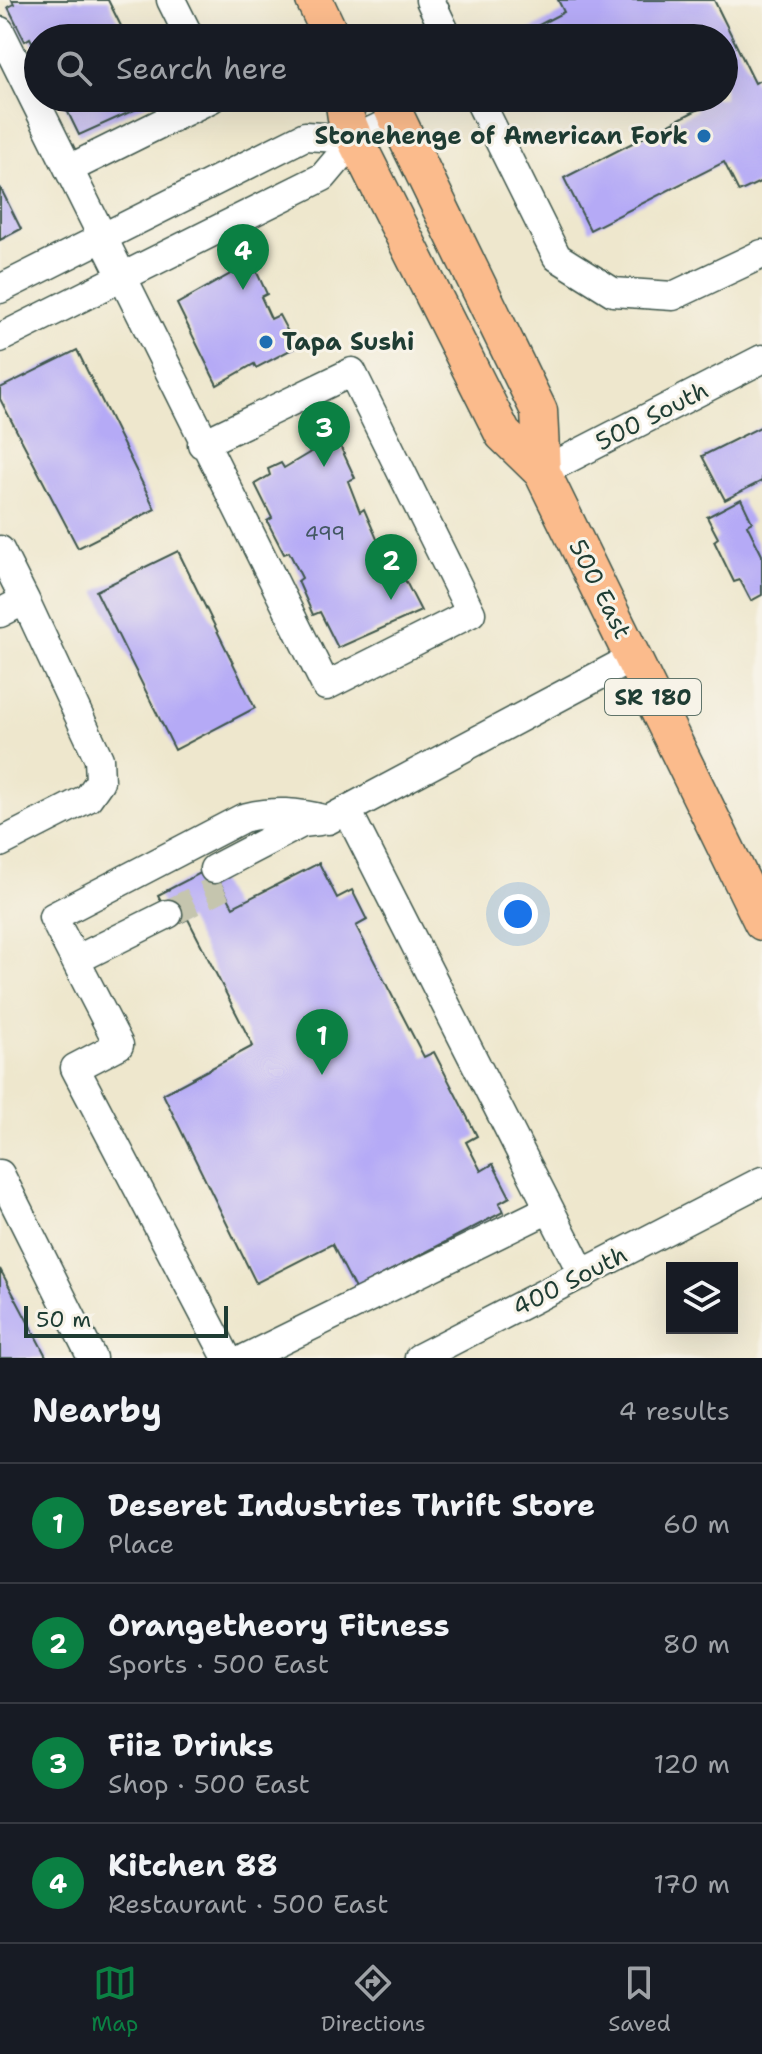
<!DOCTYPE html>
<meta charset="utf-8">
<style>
:root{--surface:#171b24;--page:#242831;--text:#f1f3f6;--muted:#9ea1a6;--line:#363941;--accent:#0b8043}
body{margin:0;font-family:"Shantell Sans",sans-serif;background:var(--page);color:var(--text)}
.controls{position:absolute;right:24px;bottom:24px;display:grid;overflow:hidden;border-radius:0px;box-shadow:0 8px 32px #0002}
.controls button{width:72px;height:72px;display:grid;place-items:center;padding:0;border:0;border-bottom:2px solid var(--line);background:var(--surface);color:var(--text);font:40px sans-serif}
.scale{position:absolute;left:24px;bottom:20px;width:204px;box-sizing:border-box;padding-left:8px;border:4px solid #1f3d34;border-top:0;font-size:22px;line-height:28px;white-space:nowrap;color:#1f3d34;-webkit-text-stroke:6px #f7f3e8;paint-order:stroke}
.you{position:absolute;left:518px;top:914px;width:28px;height:28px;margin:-20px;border:6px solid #fff;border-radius:50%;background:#1a73e8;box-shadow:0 0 0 12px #1a73e833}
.badge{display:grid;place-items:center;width:52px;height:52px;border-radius:50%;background:var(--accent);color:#fff;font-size:26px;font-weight:700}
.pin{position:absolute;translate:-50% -66px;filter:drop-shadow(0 2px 4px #0008)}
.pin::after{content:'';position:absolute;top:42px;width:28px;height:24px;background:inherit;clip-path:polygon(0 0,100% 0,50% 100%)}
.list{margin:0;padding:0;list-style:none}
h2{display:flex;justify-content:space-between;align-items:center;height:104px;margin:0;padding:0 32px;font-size:34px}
h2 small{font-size:26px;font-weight:400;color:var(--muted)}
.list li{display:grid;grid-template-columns:52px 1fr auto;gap:24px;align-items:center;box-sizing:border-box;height:120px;padding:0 32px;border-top:2px solid var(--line)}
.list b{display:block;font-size:30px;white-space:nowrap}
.list p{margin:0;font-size:26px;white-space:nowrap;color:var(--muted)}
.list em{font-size:26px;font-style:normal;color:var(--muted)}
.icon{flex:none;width:44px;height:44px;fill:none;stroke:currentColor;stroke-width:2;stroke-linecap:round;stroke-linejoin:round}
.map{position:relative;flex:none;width:762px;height:1358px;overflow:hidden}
.search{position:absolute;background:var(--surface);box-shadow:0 8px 32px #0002;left:24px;right:24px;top:24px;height:88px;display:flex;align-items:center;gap:20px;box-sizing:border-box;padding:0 28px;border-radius:44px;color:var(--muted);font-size:30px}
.sheet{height:584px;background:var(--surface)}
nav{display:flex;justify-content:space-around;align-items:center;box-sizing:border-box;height:112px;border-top:2px solid var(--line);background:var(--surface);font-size:22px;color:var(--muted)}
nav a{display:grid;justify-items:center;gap:4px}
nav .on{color:var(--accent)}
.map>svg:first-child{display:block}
.building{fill:#b5aaf6}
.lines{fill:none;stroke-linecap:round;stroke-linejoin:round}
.minor-tunnel{stroke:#c5c5ae;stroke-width:28;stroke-dasharray:28 14;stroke-linecap:butt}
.minor-casing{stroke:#3e564b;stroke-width:31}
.major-casing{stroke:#3e564b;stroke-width:39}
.minor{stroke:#fff;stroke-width:28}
.major{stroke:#fbbb8c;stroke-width:36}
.poi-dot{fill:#1f6fb2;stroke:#f7f3e8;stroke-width:3}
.labels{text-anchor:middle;stroke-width:6;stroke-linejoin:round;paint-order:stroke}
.number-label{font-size:20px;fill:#445864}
.shield{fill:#f7f3e8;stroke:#60746a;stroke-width:2}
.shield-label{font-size:22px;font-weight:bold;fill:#1f3d34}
.poi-label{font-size:24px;font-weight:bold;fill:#1f3d34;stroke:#f7f3e8;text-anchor:end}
.street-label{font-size:24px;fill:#1f3d34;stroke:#f7f3e8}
</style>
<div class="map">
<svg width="762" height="1358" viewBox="0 0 762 1358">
<rect width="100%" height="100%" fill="#f7f3e8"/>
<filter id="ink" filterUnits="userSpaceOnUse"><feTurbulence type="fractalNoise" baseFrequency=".0125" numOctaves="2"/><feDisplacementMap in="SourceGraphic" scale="16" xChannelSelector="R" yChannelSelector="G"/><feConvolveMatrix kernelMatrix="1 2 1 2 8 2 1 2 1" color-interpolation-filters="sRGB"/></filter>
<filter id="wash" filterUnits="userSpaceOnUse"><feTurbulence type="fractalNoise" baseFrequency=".006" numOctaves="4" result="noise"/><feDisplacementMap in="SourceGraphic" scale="32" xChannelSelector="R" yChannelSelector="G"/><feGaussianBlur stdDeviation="1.8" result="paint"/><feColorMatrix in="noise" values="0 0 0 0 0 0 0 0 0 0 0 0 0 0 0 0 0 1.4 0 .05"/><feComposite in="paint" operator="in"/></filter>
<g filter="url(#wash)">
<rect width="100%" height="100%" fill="#eee7cd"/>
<g id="blocks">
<!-- building -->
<path class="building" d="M12 0H108L123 30 120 31 123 38H38V53L30 38 25 41 8 7 14 4Z
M558 0H714L755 83 762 79V181L739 192 724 162 590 230 564 178 697 110 691 98H724V38H514L564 12Z
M53 98H161L79 135 61 98 55 102Z
M0 187 21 229 0 240Z
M252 262 267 294 261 297 271 319 279 315 296 347 256 368 254 364 217 385 177 304Z
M77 350 155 509 78 548 0 399V388Z
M762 426V481L725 500 702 456Z
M336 437 355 478 348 481 360 512 364 509 393 576 401 572 421 611 338 648 320 612 313 615 298 581 302 578 289 552 284 554 267 521 272 518 255 484 270 475 268 469 281 463 284 468Z
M741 499 752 522 747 525 762 555V595L751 601 740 580 734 582 714 541 718 538 707 517Z
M178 551 255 708 175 750 96 591Z
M319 863 337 898 352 890 367 920 356 926 424 1057 434 1052 477 1136 466 1142 481 1171 493 1164 510 1197 499 1203 503 1212 355 1289 332 1244 256 1283 163 1094 253 1046 188 919 174 926 158 895 212 867 233 907Z
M0 1269 47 1358H0Z"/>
</g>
</g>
<g filter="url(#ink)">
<use href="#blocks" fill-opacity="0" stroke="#3e564b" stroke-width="2"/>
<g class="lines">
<!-- minor-tunnel -->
<path class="minor-tunnel" d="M168 914 223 886"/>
<!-- minor casing -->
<g class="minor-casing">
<path id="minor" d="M171 0 190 38
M430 0 448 38
M0 31 326 686 471 613 352 372 202 444
M478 98 557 257 613 292 673 296 762 254
M69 169 212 98
M0 289 305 136 355 139
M0 338 323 177 355 139 397 119
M542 472 762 359
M0 550 25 600 0 613
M347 810 583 1275
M0 843 88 798 100 781 99 759 25 600
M214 869 302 823 319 821
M76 960 168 914
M0 1174 92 1358
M227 1358 75 1068 119 1045 53 917 243 818C274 810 297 812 328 820L634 657
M246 1358 549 1209
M419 1358 762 1181"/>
</g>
<!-- major casing -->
<g class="major-casing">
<path id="major" d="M314 0 332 38
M343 98 346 118 353 135 503 434 542 472 762 922
M387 98 539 411 542 472"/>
</g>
<!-- minor -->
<use href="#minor" class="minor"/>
<!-- major -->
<use href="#major" class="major"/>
</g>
</g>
<!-- markers -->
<g class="poi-dot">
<circle cx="704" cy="136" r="8"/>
<circle cx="266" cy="342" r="8"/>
</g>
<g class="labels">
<!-- number labels -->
<g class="number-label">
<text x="325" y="540">499</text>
</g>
<!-- shield labels -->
<rect class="shield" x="605" y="679" width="96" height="36" rx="6"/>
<g class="shield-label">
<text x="653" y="705">SR 180</text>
</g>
<!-- poi labels -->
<g class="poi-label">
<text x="688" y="144">Stonehenge of American Fork</text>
<text x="282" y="350" text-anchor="start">Tapa Sushi</text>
</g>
<!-- street labels -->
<g class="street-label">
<text transform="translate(652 416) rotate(-27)" y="8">500 South</text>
<text transform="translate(600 589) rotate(63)" y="8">500 East</text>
<text transform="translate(570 1281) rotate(-27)" y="8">400 South</text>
</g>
</g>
</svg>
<div class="controls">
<button><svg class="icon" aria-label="layers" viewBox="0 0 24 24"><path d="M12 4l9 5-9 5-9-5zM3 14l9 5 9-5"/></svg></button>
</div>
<div class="scale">50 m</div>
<div class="you"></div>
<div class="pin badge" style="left:322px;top:1075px">1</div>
<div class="pin badge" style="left:391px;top:600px">2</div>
<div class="pin badge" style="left:324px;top:467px">3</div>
<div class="pin badge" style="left:243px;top:290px">4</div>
<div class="search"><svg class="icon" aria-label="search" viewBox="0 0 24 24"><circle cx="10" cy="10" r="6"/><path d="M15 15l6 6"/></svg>Search here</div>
</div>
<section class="sheet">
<h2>Nearby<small>4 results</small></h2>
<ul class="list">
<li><span class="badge">1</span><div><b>Deseret Industries Thrift Store</b><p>Place</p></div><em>60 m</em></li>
<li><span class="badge">2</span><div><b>Orangetheory Fitness</b><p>Sports · 500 East</p></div><em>80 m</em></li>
<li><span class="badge">3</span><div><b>Fiiz Drinks</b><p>Shop · 500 East</p></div><em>120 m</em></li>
<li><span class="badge">4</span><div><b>Kitchen 88</b><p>Restaurant · 500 East</p></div><em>170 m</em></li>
</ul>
</section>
<nav>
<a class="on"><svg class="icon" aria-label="map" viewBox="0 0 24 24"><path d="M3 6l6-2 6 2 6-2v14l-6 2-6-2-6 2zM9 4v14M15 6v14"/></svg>Map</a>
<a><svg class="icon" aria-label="directions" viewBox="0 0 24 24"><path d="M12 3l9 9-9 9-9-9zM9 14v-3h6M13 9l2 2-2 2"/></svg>Directions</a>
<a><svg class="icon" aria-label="saved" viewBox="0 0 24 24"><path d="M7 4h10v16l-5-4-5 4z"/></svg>Saved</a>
</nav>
